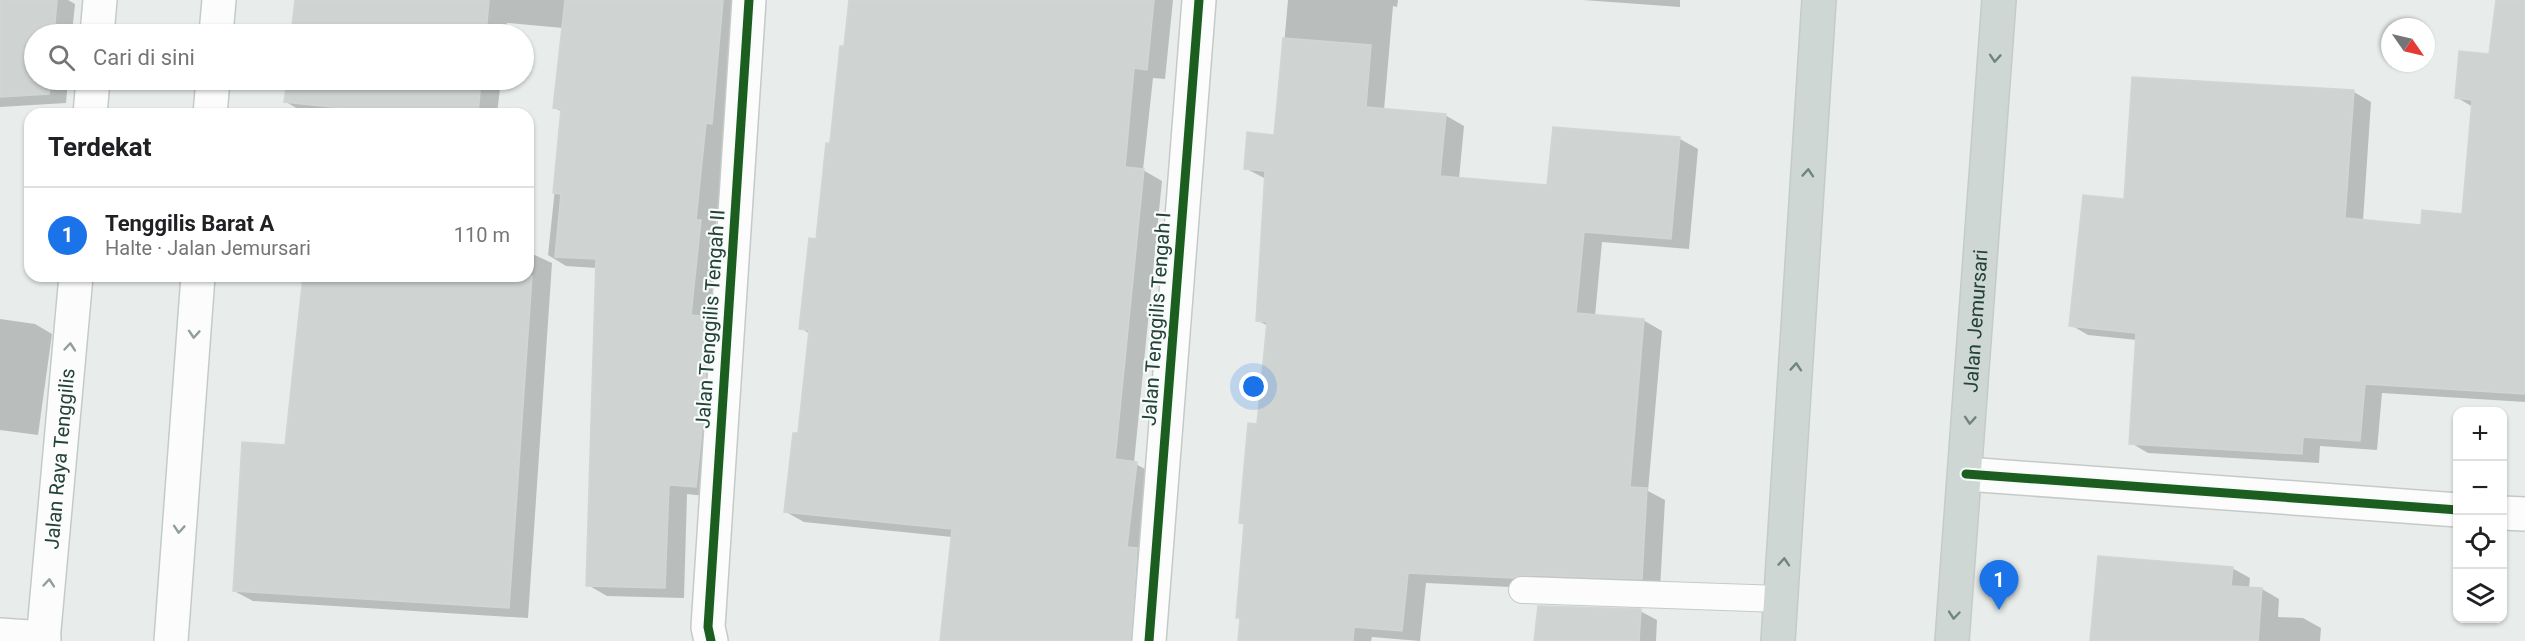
<!DOCTYPE html>
<html lang="id">
<meta charset="utf-8">
<style>
:root{--surface:#fff;--page:#f6f6f6;--text:#202124;--muted:#757577;--line:#e0e0e0;--accent:#1a73e8}
body{margin:0;font-family:Roboto,sans-serif;background:var(--page);color:var(--text)}
.controls{position:absolute;right:18px;bottom:18px;display:grid;overflow:hidden;border-radius:12px;box-shadow:0 2px 4px #0004}
.controls button{width:54px;height:54px;display:grid;place-items:center;padding:0;border:0;border-bottom:2px solid var(--line);background:var(--surface);color:var(--text);font:30px sans-serif}
.compass{position:absolute;left:2381px;top:18px;width:54px;height:54px;border-radius:50%;background:var(--surface);box-shadow:0 2px 4px #0004;rotate:124deg}
.you{position:absolute;left:1254px;top:387px;width:21px;height:21px;margin:-15px;border:4px solid #fff;border-radius:50%;background:#1a73e8;box-shadow:0 0 0 9px #1a73e833}
.badge{display:grid;place-items:center;width:39px;height:39px;border-radius:50%;background:var(--accent);color:#fff;font-size:20px;font-weight:700}
.pin{position:absolute;translate:-50% -50px;filter:drop-shadow(0 2px 3px #0008)}
.pin::after{content:'';position:absolute;top:32px;width:21px;height:18px;background:inherit;clip-path:polygon(0 0,100% 0,50% 100%)}
.list{margin:0;padding:0;list-style:none}
h2{display:flex;justify-content:space-between;align-items:center;height:78px;margin:0;padding:0 24px;font-size:26px}
h2 small{font-size:20px;font-weight:400;color:var(--muted)}
.list li{display:grid;grid-template-columns:39px 1fr auto;gap:18px;align-items:center;box-sizing:border-box;height:96px;padding:0 24px;border-top:2px solid var(--line)}
.list b{display:block;font-size:22px;white-space:nowrap}
.list p{margin:0;font-size:20px;white-space:nowrap;color:var(--muted)}
.list em{font-size:20px;font-style:normal;color:var(--muted)}
.icon{flex:none;width:33px;height:33px;fill:none;stroke:currentColor;stroke-width:2;stroke-linecap:round;stroke-linejoin:round}
.map{position:relative;flex:none;width:2525px;height:641px;overflow:hidden}
.search{position:absolute;background:var(--surface);box-shadow:0 2px 4px #0004;left:24px;top:24px;width:510px;height:66px;display:flex;align-items:center;gap:15px;box-sizing:border-box;padding:0 21px;border-radius:33px;color:var(--muted);font-size:22px}
.panel{position:absolute;background:var(--surface);box-shadow:0 2px 4px #0004;left:24px;top:108px;width:510px;height:174px;border-radius:18px}
.map>svg:first-child{display:block}
.shadow{fill:#0003}
.building{fill:#cfd4d2;stroke:#d1d6d4;stroke-width:1.5}
.lines{fill:none;stroke-linecap:round;stroke-linejoin:round}
.service-casing{stroke:#c5cac8;stroke-width:28}
.minor-casing{stroke:#c5cac8;stroke-width:36}
.secondary-casing{stroke:#c3cbc8;stroke-width:36}
.primary-casing{stroke:#c3ccc9;stroke-width:36}
.service{stroke:#fcfcfc;stroke-width:26}
.minor{stroke:#fcfcfc;stroke-width:33}
.secondary{stroke:#fcfcfc;stroke-width:33}
.primary{stroke:#cfd7d5;stroke-width:33}
.cycleway-casing{stroke:#f7fbf9;stroke-width:13}
.cycleway{stroke:#1b5e20;stroke-width:9}
.oneway{stroke:#718580}
.oneway2{stroke:#909f9b}
.labels{text-anchor:middle;stroke-width:4.5;stroke-linejoin:round;paint-order:stroke}
.street-label{font-size:20px;fill:#24423a;stroke:#f7fbf9}
</style>
<div class="map">
<svg width="2525" height="641" viewBox="0 0 2525 641">
<rect width="100%" height="100%" fill="#e8edeb"/>
<!-- shadow -->
<path class="shadow" d="M0 0H68L75 4 72 34H34V80H68L66 103 0 107Z
M318 0H743L715 230 720 233 710 319 728 329 714 497 687 494 684 598 607 596 588 585 597 268 566 266 548 255 563 112 554 108 563 28 507 23 506 34H293L296 6Z
M851 0H1173L1165 79 1153 78 1143 170 1162 181 1134 463 1154 474 1149 641H942L952 537 804 522 786 512 799 435 810 334 801 328 832 145Z
M1288 0H1398L1397 7 1393 6 1384 110 1445 115 1464 126 1459 179 1549 187 1680 139 1698 149 1689 249 1602 242 1595 316 1643 320 1662 331 1648 491 1665 500 1660 589 1532 588 1426 583 1420 641 1372 637 1371 641H1239L1241 619 1238 617 1245 525 1241 522 1258 426 1268 326 1257 320 1266 179 1245 168 1276 136Z
M1583 0H1680V7Z
M2497 0H2525V402L2382 393 2377 450 2320 446 2319 463 2148 453 2131 443 2137 340 2088 335 2071 325 2126 201 2133 78 2354 92 2371 102 2363 221 2422 226 2463 216 2473 107 2456 97 2491 56Z
M288 80H501L497 114 305 113 286 102Z
M528 252 552 263 528 618 253 601 234 591 287 446 305 276H528Z
M0 319 35 324 52 334 38 435 0 430Z
M2232 568 2250 578 2249 588 2262 589 2279 599 2278 617 2303 618 2321 628 2320 641H2092Z
M1640 611 1657 620 1656 641H1536Z"/>
<!-- building -->
<path class="building" d="M0 0H57L54 34H34V80H50L49 94 0 97Z
M295 0H489L486 34H291Z
M565 0H723L712 124 706 123 696 220H701L691 315 709 317 702 428 696 487 669 485 665 588 586 586 596 259 555 257 561 194 553 193 561 109 553 108Z
M849 0H1154L1147 70 1134 68 1125 167 1144 169 1115 459 1137 462 1127 547 1137 548 1131 641H940L952 529 784 512 793 433H798L809 330 799 329 809 238 816 239 826 143H830L840 46H844Z
M2496 0H2525V394L2365 384 2360 441 2303 437 2302 454 2129 444 2136 333 2069 326 2083 195 2124 199 2132 77 2354 90 2345 218 2421 225 2422 210 2462 214 2472 100 2455 98 2459 51 2489 54Z
M1283 38 1371 45 1366 107 1446 114 1440 176 1547 185 1553 127 1680 137 1671 239 1584 232 1576 313 1644 319 1630 487 1647 488 1642 579 1523 575 1513 578 1408 573 1402 631 1354 627 1353 641H1238L1240 618H1236L1244 524 1239 523 1248 423 1257 424 1267 322 1256 321 1265 171 1244 169 1247 132 1274 135Z
M287 80H481L478 114H398L284 102Z
M303 276H532L509 608 233 591 242 442 285 445Z
M2098 556 2233 567 2231 586 2262 588 2258 641H2090Z
M1538 606 1641 609 1639 641H1534Z"/>
<g class="lines">
<!-- service casing -->
<g class="service-casing">
<path id="service" d="M1522 590 1782 599"/>
</g>
<!-- minor casing -->
<g class="minor-casing">
<path id="minor" d="M1966 474 2458 510
M2502 513 2525 514
M0 635 44 638
M711 641 708 627 749 0
M1149 641 1199 0"/>
</g>
<!-- secondary casing -->
<g class="secondary-casing">
<g id="secondary">
<path d="M97 34 100 0"/>
<path d="M216 34 219 0"/>
<path d="M90 114 93 80"/>
<path d="M210 114 213 80"/>
<path id="s1" d="M43 641 76 276"/>
<path d="M171 641 198 276"/>
</g>
</g>
<!-- primary casing -->
<g class="primary-casing">
<g id="primary">
<path d="M1778 641 1819 0"/>
<path id="s2" d="M1952 641 1999 0"/>
</g>
</g>
<!-- service -->
<use href="#service" class="service"/>
<!-- minor -->
<use href="#minor" class="minor"/>
<!-- secondary -->
<use href="#secondary" class="secondary"/>
<!-- primary -->
<use href="#primary" class="primary"/>
<!-- cycleway casing -->
<g class="cycleway-casing">
<path id="cycleway" d="M1966 474 2458 510
M711 641 708 627 749 0
M1149 641 1199 0"/>
</g>
<!-- cycleway -->
<use href="#cycleway" class="cycleway"/>
</g>
<!-- one-way arrows -->
<defs><path id="oneway-chevron" d="M-2-3.5L2.5 0L-2 3.5" fill="none" stroke-width="1.6" stroke-linecap="round" stroke-linejoin="round" transform="scale(1.5)"/></defs>
<g class="oneway">
<use href="#oneway-chevron" transform="translate(1995 58) rotate(94)"/>
<use href="#oneway-chevron" transform="translate(1808 173) rotate(-86)"/>
<use href="#oneway-chevron" transform="translate(1796 367) rotate(-86)"/>
<use href="#oneway-chevron" transform="translate(1970 420) rotate(94)"/>
<use href="#oneway-chevron" transform="translate(1784 562) rotate(-86)"/>
<use href="#oneway-chevron" transform="translate(1954 615) rotate(95)"/>
</g>
<g class="oneway2">
<use href="#oneway-chevron" transform="translate(194 334) rotate(94)"/>
<use href="#oneway-chevron" transform="translate(70 347) rotate(-85)"/>
<use href="#oneway-chevron" transform="translate(179 529) rotate(94)"/>
<use href="#oneway-chevron" transform="translate(49 583) rotate(-85)"/>
</g>
<g class="labels">
<!-- street labels -->
<g class="street-label">
<text transform="translate(710 319) rotate(-86)" y="7">Jalan Tenggilis Tengah II</text>
<text transform="translate(1156 319) rotate(-86)" y="7">Jalan Tenggilis Tengah I</text>
<text dy="7" stroke="none"><textPath href="#s2" startOffset="321">Jalan Jemursari</textPath></text>
<text dy="7" stroke="none"><textPath href="#s1" startOffset="183">Jalan Raya Tenggilis</textPath></text>
</g>
</g>
</svg>
<div class="controls">
<button>+</button>
<button>−</button>
<button><svg class="icon" aria-label="locate" viewBox="0 0 24 24"><circle cx="12" cy="12" r="6"/><path d="M12 2v4M12 18v4M2 12h4M18 12h4"/></svg></button>
<button><svg class="icon" aria-label="layers" viewBox="0 0 24 24"><path d="M12 4l9 5-9 5-9-5zM3 14l9 5 9-5"/></svg></button>
</div>
<svg class="compass" viewBox="-18 -18 36 36"><path d="M0-13l5 13h-10z" fill="#e53935"/><path d="M0 13l5-13h-10z" fill="#757577"/></svg>
<div class="you"></div>
<div class="pin badge" style="left:1999px;top:610px">1</div>
<div class="search"><svg class="icon" aria-label="search" viewBox="0 0 24 24"><circle cx="10" cy="10" r="6"/><path d="M15 15l6 6"/></svg>Cari di sini</div>
<section class="panel">
<h2>Terdekat<small></small></h2>
<ul class="list">
<li><span class="badge">1</span><div><b>Tenggilis Barat A</b><p>Halte · Jalan Jemursari</p></div><em>110 m</em></li>
</ul>
</section>
</div>
